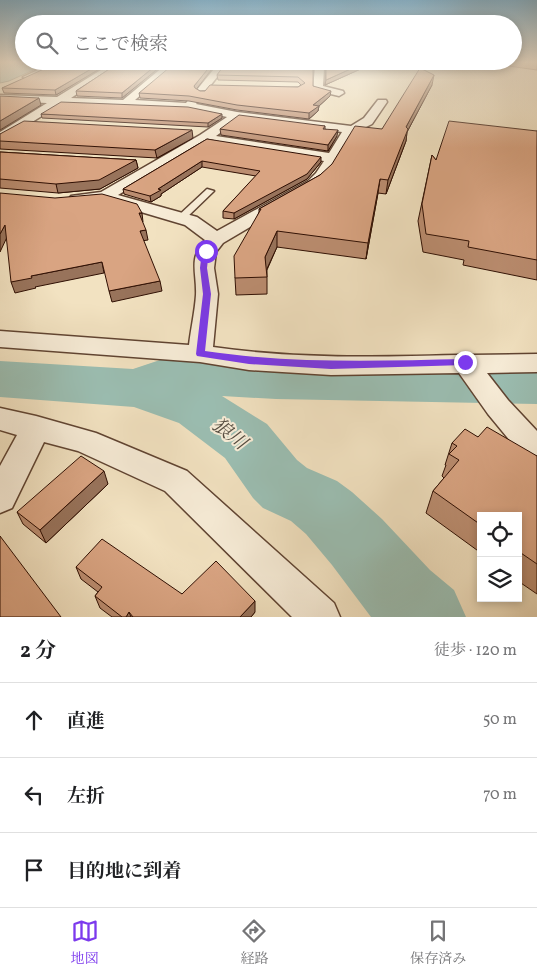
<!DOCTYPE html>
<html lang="ja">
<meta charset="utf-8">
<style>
:root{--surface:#fff;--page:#f6f6f6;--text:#202124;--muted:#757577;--line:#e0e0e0;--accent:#7c3aed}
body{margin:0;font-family:Vollkorn,"Noto Serif JP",serif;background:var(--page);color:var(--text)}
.controls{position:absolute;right:15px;bottom:15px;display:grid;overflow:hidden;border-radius:0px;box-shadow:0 2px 8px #0003}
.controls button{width:45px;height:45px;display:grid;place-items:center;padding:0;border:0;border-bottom:1px solid var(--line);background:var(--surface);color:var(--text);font:25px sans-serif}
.stop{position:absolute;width:15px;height:15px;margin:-11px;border:4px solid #7c3aed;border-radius:50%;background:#fff}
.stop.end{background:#7c3aed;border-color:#fff;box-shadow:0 1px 5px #0008}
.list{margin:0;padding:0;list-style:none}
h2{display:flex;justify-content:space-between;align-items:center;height:65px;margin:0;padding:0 20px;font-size:21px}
h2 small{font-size:16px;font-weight:400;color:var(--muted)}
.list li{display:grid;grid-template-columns:32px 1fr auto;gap:15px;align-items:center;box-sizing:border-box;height:75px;padding:0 20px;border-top:1px solid var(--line)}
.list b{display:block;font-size:19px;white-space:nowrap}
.list em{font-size:16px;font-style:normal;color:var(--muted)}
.icon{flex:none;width:28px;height:28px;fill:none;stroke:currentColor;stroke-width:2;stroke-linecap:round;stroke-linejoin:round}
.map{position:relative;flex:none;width:537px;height:617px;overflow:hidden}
.search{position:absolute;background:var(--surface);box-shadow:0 2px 8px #0003;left:15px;right:15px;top:15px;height:55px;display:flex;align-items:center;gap:12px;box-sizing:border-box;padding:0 18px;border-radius:28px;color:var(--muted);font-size:19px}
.sheet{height:290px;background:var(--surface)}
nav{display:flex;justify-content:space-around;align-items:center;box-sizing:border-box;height:70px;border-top:1px solid var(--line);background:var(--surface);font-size:14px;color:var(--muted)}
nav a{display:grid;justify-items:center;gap:2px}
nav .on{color:var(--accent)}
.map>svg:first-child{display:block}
.water{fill:#9bbeb2;stroke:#70786c}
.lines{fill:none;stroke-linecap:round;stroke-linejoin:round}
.river{fill:#9bbeb2;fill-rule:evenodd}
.lane-casing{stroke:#604432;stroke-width:3}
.street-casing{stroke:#604432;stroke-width:3}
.lane{fill:#f7ecd7;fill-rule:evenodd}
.street{fill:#f7ecd7;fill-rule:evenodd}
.wall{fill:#bb8d70;stroke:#2f0f03}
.shaded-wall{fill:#98735b;stroke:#2f0f03}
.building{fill:#d9a482;stroke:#2f0f03}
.route{fill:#7c3aed}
.labels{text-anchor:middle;stroke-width:4;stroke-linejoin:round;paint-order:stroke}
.near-water-label{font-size:19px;font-style:italic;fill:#554c40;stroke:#f7ecd7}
</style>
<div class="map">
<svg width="537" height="617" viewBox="0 0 537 617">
<rect width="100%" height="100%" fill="#f2e2c1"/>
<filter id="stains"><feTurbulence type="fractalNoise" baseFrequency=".004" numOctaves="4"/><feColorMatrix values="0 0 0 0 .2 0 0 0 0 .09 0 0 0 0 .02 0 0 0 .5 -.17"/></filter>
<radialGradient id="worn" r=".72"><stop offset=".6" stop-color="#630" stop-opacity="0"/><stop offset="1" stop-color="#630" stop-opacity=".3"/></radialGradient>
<!-- water -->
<path class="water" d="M0 62H51L9 81 0 83Z"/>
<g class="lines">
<!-- river -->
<path class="river" d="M184 358 276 363 537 366V404L276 399 222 396 267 424 297 460 307 468 337 481 352 492 382 519 430 570 454 590 466 617H371L332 565 306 534 291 521 263 508 253 498 225 458 179 423 134 407 0 397V361L133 369 160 360Z"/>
<!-- lane casing -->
<g class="lane-casing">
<path id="lane" d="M207 189 214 191 184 220H178V216Z"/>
</g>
<!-- street casing -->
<g class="street-casing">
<path id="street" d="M55 62H66L31 79 28 80 23 77Z
M114 62H124L71 98 123 100 169 62H178L135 100 186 103 214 69 191 62H205L224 68 196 104 237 112 351 126 364 118 378 100H386L387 102 372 124 354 133 330 176 318 187 223 243 216 252 214 268 218 294 213 347C295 359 376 357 458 355L465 353 472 355 537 354V372L487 373 508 400 537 431V463L526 460 488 414 459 373 331 375 249 370 200 362 0 347V331L189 345C191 328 195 311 196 295 197 272 188 259 205 240L185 225 104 201 77 204 71 202 69 199 71 196 101 192 200 135 227 117 189 109 61 104 0 142V132L47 103 0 101V95L57 97ZM239 119 342 132 329 153 216 136ZM207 142 324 161 316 173 308 181 217 231 197 217 118 195Z
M285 62H311L350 66V70L347 71 324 68 323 86 343 91 344 93 339 96 314 90 313 88 315 67 289 65Z
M0 408 36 416 96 433 187 471 334 603 340 617H292L165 491 78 451 44 442 12 508 0 513V466L17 435 0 430Z"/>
</g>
<!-- lane -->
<use href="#lane" class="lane"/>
<!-- street -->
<use href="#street" class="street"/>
</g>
<!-- wall -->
<path class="wall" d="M76 62H111L56 95 4 93 2 88Z
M120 62H166L122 98 77 96 76 91Z
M212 62H288L313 86 330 96 319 106 318 111 309 119 237 110 189 101 140 98 139 93 211 70 196 89 200 91 298 87 301 85 298 82 218 80 217 75 224 66 223 64Z
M325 62H376L325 85 326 66 348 68 351 67V65Z
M480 62H537V70Z
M432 85 407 132 406 141 386 194 378 193 366 259 277 247 267 270V294L236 295 235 278 259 212V209L320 175 382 129Z
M41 114 222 118 208 127 42 118Z
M325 126V129L337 136 328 151 221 135 220 129Z
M537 131V280L463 265 464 260 423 252 418 221 432 155 436 160Z
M0 134 193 138 157 158 0 149Z
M207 139 321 162 307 179 234 219 223 218V211L256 176 202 167 161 194V196L151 202 124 194 123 189Z
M0 152 136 160 138 168 100 189 58 193 0 188Z
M478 437 537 456V594L518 581V516H481V553L426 513 433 491 444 478 442 476 446 465H445L452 443Z
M108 484 46 543 23 524 17 512Z
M76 567 182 594 255 612 251 617H112L100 608 95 596 98 592 81 579Z"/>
<!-- shaded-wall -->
<path class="shaded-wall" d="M103 62H111L56 95 55 90Z
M160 62H166L122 98V93Z
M366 62H376L325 85 326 80Z
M211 65V70L195 91 194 86Z
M434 75 432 85 407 132 406 141 386 194 388 180 406 127Z
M331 91 330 96 319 106 318 111 309 119V113L313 105Z
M39 98 41 105 0 130V121Z
M222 114V118L208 127V123Z
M192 130 193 138 157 158 155 150Z
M338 130 337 136 328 151V145Z
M321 157V162L307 179 234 219V213Z
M136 160 138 168 100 189 58 193 56 184Z
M202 161V167L161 194V196L151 202 150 196 158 189Z
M380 179 378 193 366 259 368 243Z
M139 213H142L143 222 140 223Z
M5 225 8 235 0 252V234Z
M146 230 148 240 141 241 140 231Z
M277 231V247L265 273V257Z
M102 262 104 273 35 287 36 288 15 293 11 282 31 276Z
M160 281 162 291 112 302 109 291Z
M104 471 108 484 46 543 40 530Z
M255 601V612L251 617H240Z
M129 612 131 617H126Z"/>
<!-- building -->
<path class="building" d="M76 62H103L55 90 2 88 55 64Z
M120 62H160L122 93 76 91Z
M176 62H201L211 65 194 86 195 88 200 91H205L210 85 298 87 305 83 298 77 217 75 225 64 224 62H288L313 64V86L331 91 313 105 319 106 309 113 237 105 189 96 139 93Z
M352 62H366L326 80V66L348 68 352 66Z
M420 68 434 75 406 127 408 129 388 180 380 179 368 243 277 231 265 257 267 277 235 278 234 256 261 209H259L320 175 332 164 355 126 382 129Z
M0 96 39 98 0 121Z
M61 102 188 107 222 114 208 123 41 114Z
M239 115 325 126 323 129 338 130 328 145 220 129Z
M24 121 192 130 155 150 0 141V134Z
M449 121 537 131V260L468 247 469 241 426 234 422 204 432 155 436 160Z
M207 139 321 157 307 174 234 213 223 211 260 171 202 161 158 189 161 190 150 196 123 189Z
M0 152 136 160 99 180 56 184 0 179Z
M0 193 55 198 102 194 137 204 142 213H139L146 230 140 231 160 281 109 291 102 262 31 276 32 278 11 282 5 225 0 234Z
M487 427 537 456V564L518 551V516H481V525L433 491 459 460 449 454 457 446 452 443 465 429 478 437Z
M81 456 104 471 40 530 17 512Z
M0 536 61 617H0Z
M102 539 182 594 216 561 255 601 240 617H133L129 612 126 617H122L95 596 102 587 76 567Z"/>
<!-- sky -->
<linearGradient id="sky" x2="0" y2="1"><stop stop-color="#89b8d2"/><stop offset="0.42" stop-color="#f9f2e3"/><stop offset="1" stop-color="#f9f2e3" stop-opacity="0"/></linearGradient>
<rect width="537" height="148" fill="url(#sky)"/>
<!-- route -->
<path class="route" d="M206 249 209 251 207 268 211 294 205 351C292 364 378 361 465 359L470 362 465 365 331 369 249 364 197 356 196 354 203 294 200 268 202 251Z"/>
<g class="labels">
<!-- near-water labels -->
<g class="near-water-label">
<text transform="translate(230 433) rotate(38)" y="7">狼川</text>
</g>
</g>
<rect width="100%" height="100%" filter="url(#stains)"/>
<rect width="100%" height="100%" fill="url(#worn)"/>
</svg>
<div class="controls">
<button><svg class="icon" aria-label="locate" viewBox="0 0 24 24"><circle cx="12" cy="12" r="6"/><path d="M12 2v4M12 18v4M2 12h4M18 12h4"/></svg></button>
<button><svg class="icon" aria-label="layers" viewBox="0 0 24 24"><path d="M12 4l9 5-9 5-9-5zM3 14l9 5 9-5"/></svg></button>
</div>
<div class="stop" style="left:206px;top:251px"></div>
<div class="stop end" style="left:465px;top:362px"></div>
<div class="search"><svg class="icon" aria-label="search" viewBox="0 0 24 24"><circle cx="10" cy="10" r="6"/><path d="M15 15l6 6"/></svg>ここで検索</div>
</div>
<section class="sheet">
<h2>2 分<small>徒歩 · 120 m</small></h2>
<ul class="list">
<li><svg class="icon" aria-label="ahead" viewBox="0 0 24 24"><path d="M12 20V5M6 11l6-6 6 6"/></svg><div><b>直進</b></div><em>50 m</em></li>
<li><svg class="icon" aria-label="left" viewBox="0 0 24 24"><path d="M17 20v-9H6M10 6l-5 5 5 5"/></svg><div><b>左折</b></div><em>70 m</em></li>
<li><svg class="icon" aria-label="arrive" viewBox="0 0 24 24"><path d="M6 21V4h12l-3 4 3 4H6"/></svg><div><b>目的地に到着</b></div></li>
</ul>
</section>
<nav>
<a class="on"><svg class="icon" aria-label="map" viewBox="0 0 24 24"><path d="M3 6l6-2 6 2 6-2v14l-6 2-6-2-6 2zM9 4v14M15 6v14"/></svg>地図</a>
<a><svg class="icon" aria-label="directions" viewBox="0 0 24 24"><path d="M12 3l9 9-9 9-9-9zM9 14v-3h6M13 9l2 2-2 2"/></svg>経路</a>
<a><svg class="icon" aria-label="saved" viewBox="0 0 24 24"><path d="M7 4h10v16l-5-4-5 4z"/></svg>保存済み</a>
</nav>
